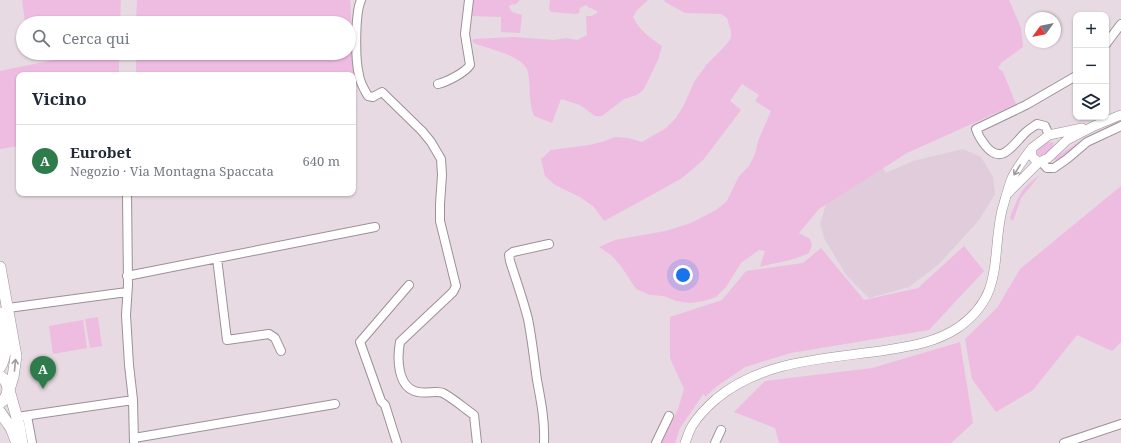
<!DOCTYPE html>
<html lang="it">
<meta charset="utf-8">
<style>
:root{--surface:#fff;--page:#f6f6f7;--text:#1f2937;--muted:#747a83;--line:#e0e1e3;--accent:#2e7c4b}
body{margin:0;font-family:"Noto Serif",serif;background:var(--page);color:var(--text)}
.controls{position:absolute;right:12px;top:12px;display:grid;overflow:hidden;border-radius:8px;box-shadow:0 1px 3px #0004}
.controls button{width:36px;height:36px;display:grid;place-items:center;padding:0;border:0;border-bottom:1px solid var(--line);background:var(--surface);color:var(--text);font:20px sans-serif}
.compass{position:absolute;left:1025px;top:12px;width:36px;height:36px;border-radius:50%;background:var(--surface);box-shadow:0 1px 3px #0004;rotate:237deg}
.you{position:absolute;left:683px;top:275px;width:14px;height:14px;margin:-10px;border:3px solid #fff;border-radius:50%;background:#1a73e8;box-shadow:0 0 0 6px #1a73e833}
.badge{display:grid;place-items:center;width:26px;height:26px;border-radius:50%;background:var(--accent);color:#fff;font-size:13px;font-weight:700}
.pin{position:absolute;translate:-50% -33px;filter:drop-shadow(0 1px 2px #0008)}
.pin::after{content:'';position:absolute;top:21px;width:14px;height:12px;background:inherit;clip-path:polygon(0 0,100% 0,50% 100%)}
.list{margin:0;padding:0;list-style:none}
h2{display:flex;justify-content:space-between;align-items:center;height:52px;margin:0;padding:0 16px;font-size:17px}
h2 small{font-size:13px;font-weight:400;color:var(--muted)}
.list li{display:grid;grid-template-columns:26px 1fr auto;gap:12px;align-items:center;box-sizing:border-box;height:72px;padding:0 16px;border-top:1px solid var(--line)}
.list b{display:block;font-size:15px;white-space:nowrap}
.list p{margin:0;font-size:13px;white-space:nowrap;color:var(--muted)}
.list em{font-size:13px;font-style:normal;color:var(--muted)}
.icon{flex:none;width:22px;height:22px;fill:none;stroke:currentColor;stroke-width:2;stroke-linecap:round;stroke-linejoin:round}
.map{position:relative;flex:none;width:1121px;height:443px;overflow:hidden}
.search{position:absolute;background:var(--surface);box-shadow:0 1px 3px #0004;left:16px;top:16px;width:340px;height:44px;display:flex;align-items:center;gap:10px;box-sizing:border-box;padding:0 14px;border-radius:22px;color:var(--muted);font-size:15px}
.panel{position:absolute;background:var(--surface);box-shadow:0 1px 3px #0004;left:16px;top:72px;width:340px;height:124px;border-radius:8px}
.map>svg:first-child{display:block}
.built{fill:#e0ccda}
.green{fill:#eebce1}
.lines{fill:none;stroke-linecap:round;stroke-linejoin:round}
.minor-casing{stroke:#9c9098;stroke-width:10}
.tertiary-casing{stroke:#9c9098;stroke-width:10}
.secondary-casing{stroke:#9c9098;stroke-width:12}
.minor{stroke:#fff;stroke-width:8}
.tertiary{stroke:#fff;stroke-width:9}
.secondary{stroke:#fff;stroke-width:11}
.oneway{stroke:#9e9c9d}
</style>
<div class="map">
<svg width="1121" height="443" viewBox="0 0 1121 443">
<rect width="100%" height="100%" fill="#e7dae3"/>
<!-- built -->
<path class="built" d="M963 149 981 157 993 177 995 194 979 220 939 264 909 287 869 298 847 276 825 240 820 224 826 204 883 168 886 173 913 161Z"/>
<!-- green -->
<path class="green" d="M22 0H121L120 23H25Z
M137 0H350L356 91 353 92V75H136V53H349V23H136Z
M472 0H520L516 4 510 5 509 7 512 12 522 15 520 33 501 32V17L471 16Z
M550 0H648L637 10 633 17C638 29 650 38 662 46L658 60 644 89 637 95 624 99 602 116H595L580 105 561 99 552 123 534 116C528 102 531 87 528 72 524 56 490 49 476 44L472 41 474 39 514 37 554 40 566 38 577 40 587 35 586 16H592L597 13V11L588 7 586 5 580 8 579 13 576 14 551 12 549 9Z
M664 0H1009L1021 28 1023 47 1001 63 998 68 1003 72 1016 104 907 153 819 209 799 233 810 239 812 245 809 253C793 261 777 262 760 267L765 251 759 250 741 263 726 287 716 297 704 301 690 303 676 301 664 296 650 295 636 289 621 266 611 255 599 247 615 240 665 231 691 223 716 210 727 201 739 176 749 166 755 154 758 141 771 111 755 101 759 95 742 84 730 101 741 110 704 159 694 168 682 178 659 191 604 221 594 207 580 197 555 185 545 176 541 159 551 150 589 145 602 142 615 137 628 138 642 142 666 128 675 119 683 107 694 82 707 64 727 44 731 38V31L727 18 721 14 685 13 665 2Z
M30 53H61L30 58Z
M87 53H119V75H19V146L0 149V71Z
M1080 141 1061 160 1058 162 1055 160V158Z
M1051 142 1054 143 1051 149 1043 156 1037 155 1038 149 1045 143Z
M1039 176 1021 198 1013 221 1010 218C1017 199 1021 187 1039 176Z
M1121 186V342L1112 351 1077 335 1033 390 996 412 972 379 965 339 997 308 1020 269Z
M964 246 984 271 929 330 791 353 745 367 716 387 705 397 704 394 702 396 680 428 675 443H661L678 409 684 389 670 358V317L722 300 746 271 803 263 821 248 864 300 918 288Z
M98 317 102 346 90 348 85 319Z
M83 320 87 348 53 354 49 326Z
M960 342 973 423 951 443H779L775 428 734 412 765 381 872 368Z"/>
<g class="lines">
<!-- minor casing -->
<g class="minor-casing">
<path id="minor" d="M361 0C355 13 355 60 359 75 360 83 364 89 368 96L373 97 382 92 422 131 431 142 441 159 442 175 440 204V221L456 286 453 292 400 342C397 358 397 388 418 392 426 394 437 390 443 393 454 399 464 408 474 415L477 443
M1106 44 1121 24
M438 84C446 82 465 73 470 65L465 34 469 0
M1049 135 1045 126 1037 124C1033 127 1029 129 1026 132 1013 144 1002 167 985 145 981 140 978 135 976 129L1026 105 1076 76
M1041 162 1047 168H1054
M1054 168 1067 159 1087 142 1121 126
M217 258 227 340 269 334 275 338 281 351
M127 276 375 227
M8 308 127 292
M133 400 134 443
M27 416 32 443
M17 417 133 400 129 365 126 315 128 285 127 193
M134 438 335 404
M397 443 385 405 381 401 360 342 409 285
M544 443C545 421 541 401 537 380 534 359 532 339 528 319 523 299 516 280 510 261L509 255 513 252 549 244
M656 443 669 416
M715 443 721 430
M1064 443 1121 424"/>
</g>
<!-- tertiary casing -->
<g class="tertiary-casing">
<path id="tertiary" d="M1039 162C1032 158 1031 156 1032 148L1049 135 1082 128
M1007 194 1039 162 1048 158 1067 140 1094 126 1121 115
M685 443C687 438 689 431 692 426 698 416 707 407 716 399 764 359 828 359 887 350 912 346 937 342 959 327 1005 294 991 257 1002 210 1005 200 1008 188 1012 178 1017 168 1025 157 1032 148"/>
</g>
<!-- secondary casing -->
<g class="secondary-casing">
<path id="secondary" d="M0 267 16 356 13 377 9 390 19 425 22 443
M0 313C2 330 10 352 0 367
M0 376C11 383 10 396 0 403
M0 412 11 428 17 443"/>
</g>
<!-- minor -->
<use href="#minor" class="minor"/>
<!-- tertiary -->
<use href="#tertiary" class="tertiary"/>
<!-- secondary -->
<use href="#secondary" class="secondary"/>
</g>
<!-- one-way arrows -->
<defs><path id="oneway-shaft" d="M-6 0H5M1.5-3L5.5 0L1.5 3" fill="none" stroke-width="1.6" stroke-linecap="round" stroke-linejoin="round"/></defs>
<g class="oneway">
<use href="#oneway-shaft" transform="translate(1017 170) rotate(122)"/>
<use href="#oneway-shaft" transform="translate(15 365) rotate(-85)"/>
</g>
</svg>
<div class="controls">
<button>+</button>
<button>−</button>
<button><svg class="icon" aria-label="layers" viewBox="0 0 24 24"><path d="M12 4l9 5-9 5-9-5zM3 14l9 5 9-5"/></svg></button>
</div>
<svg class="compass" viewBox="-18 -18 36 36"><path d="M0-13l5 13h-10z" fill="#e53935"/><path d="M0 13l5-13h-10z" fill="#747a83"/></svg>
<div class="you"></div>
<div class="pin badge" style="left:43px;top:389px">A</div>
<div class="search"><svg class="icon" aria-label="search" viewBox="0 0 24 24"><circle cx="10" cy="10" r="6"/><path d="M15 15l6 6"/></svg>Cerca qui</div>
<section class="panel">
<h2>Vicino<small></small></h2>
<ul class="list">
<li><span class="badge">A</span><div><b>Eurobet</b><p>Negozio · Via Montagna Spaccata</p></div><em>640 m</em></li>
</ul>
</section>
</div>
